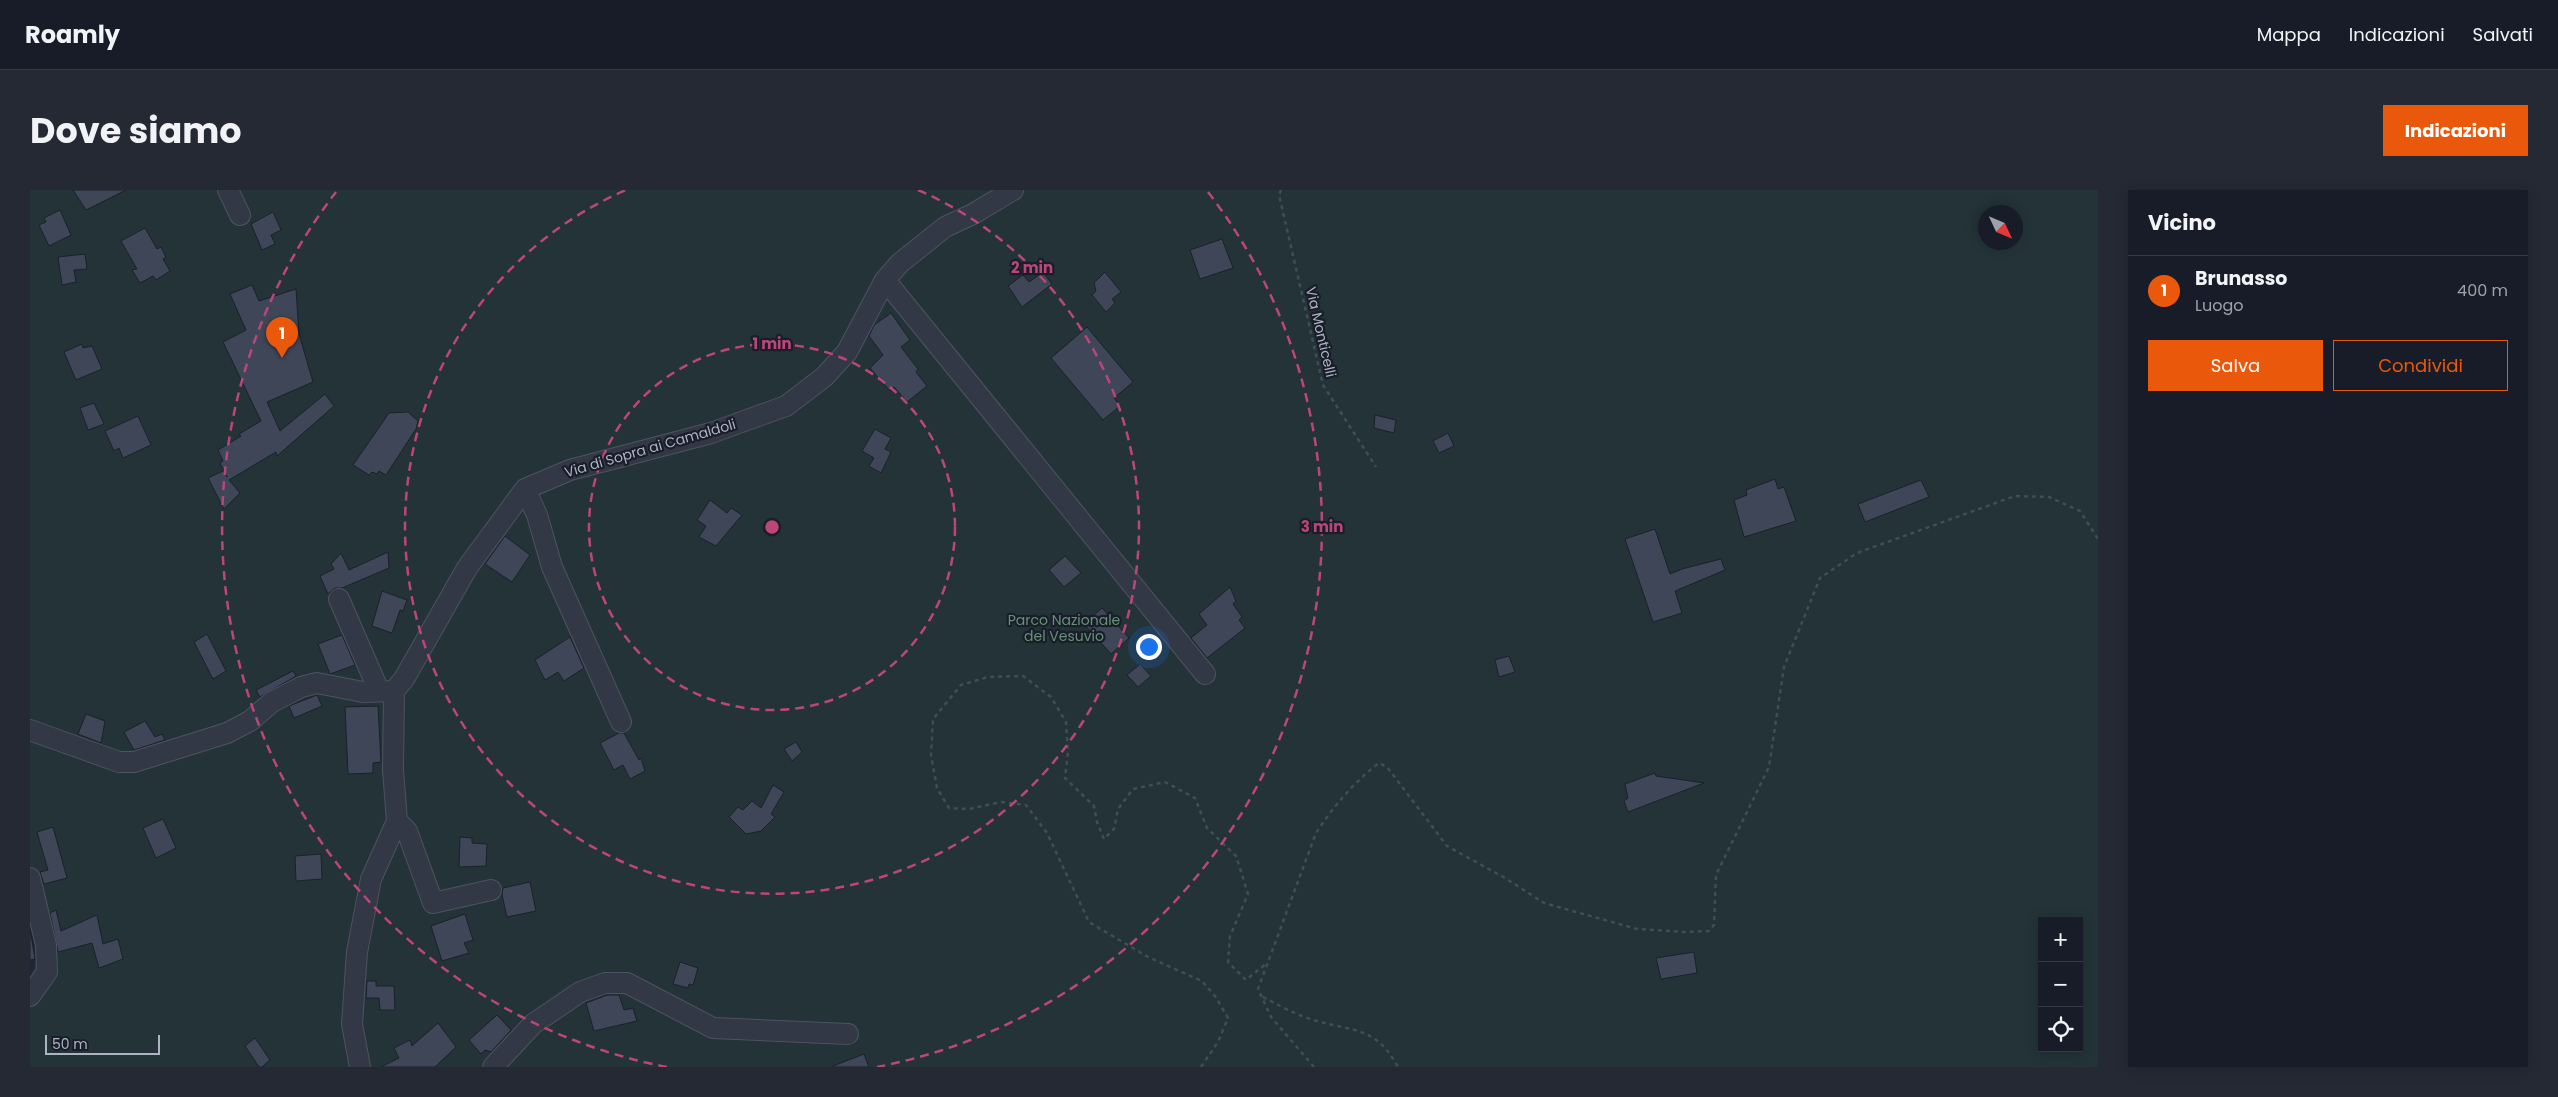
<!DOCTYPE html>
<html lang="it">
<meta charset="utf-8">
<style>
:root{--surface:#181c28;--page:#252934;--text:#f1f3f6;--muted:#9fa1a8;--line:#363a45;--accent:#ea580c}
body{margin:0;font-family:Poppins,sans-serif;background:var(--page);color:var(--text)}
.controls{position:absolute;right:15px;bottom:15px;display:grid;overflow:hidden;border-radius:0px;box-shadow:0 2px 12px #0003}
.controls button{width:45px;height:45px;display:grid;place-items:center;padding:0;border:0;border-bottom:1px solid var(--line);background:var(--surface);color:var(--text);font:25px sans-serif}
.compass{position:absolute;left:1948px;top:15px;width:45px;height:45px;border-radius:50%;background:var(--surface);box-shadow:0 2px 12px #0003;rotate:134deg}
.scale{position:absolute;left:15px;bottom:12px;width:115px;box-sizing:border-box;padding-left:5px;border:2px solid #adb3c3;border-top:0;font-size:14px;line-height:18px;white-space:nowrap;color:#adb3c3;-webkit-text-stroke:4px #191e2a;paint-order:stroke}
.you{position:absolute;left:1118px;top:456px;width:18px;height:18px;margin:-12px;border:4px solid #fff;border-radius:50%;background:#1a73e8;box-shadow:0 0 0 8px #1a73e833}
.badge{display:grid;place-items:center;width:32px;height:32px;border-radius:50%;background:var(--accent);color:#fff;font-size:16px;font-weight:700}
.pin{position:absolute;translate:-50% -41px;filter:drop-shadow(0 1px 2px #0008)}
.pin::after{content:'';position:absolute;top:26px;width:18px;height:15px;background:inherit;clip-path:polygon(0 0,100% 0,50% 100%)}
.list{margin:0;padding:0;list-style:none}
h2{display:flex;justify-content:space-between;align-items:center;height:65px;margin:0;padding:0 20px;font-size:21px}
h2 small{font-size:16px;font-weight:400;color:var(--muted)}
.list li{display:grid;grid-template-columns:32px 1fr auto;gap:15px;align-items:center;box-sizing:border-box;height:70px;padding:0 20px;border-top:1px solid var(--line)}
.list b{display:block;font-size:19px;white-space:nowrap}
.list p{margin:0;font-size:16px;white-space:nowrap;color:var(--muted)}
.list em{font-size:16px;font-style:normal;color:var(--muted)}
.actions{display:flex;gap:10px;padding:15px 20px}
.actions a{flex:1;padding:11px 0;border:1px solid var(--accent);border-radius:0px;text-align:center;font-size:18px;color:var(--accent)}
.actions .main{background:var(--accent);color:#fff}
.icon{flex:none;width:28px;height:28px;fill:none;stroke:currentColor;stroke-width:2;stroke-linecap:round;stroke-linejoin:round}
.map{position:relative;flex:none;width:2068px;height:877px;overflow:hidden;border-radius:0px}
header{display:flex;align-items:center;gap:30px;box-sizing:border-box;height:70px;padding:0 25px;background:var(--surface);border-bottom:1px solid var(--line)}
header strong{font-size:24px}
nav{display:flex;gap:28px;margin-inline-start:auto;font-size:18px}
.intro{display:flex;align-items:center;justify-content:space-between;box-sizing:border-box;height:120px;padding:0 30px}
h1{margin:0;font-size:35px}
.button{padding:12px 22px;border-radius:0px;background:var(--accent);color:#fff;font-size:18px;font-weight:700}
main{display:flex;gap:30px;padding:0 30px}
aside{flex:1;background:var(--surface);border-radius:0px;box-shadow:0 2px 12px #0003}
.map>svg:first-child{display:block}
.green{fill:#233337;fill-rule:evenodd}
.building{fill:#3e4658;stroke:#1b202c}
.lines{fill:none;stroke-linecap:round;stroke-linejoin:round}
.minor-casing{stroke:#4d5361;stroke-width:22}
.path{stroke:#3f4f54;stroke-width:2.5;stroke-dasharray:4 4;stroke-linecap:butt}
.minor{stroke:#333846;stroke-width:20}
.ring{fill:none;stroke:#bc467a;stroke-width:2.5;stroke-dasharray:9 6}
.labels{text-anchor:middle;stroke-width:4.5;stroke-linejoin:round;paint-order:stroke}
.street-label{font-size:14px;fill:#adb3c3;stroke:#191e2a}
.park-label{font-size:14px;fill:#669275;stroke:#191e2a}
.centre{fill:#bc467a;stroke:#191e2a;stroke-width:2.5}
.ring-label{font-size:15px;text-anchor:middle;font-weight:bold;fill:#bc467a;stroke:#191e2a;stroke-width:4.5;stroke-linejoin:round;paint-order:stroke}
</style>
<header>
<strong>Roamly</strong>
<nav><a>Mappa</a><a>Indicazioni</a><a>Salvati</a></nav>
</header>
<div class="intro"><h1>Dove siamo</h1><a class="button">Indicazioni</a></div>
<main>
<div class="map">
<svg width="2068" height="877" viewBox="0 0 2068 877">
<rect width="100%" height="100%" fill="#202635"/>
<!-- green -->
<path class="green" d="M0 0H2068V877H0V789L6 771 10 769 0 722ZM1956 22H1986V52H1956ZM2012 731H2049V858H2012Z"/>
<!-- building -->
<path class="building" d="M43 0H96L56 20Z
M30 20 41 45 19 56 9 35 16 32 14 28Z
M243 22 251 40 241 45 245 54 232 60 221 34Z
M115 38 127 59 131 57 136 67 133 69 140 81 126 90 123 86 110 93 102 80 107 79 91 51Z
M1192 49 1203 78 1170 89 1160 60Z
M55 64 57 79 44 80 46 92 32 95 28 67Z
M1013 82 1022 94 992 117 978 96 993 85 999 92Z
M1075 82 1091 102 1082 109 1085 113 1076 122 1062 105 1066 101 1064 93Z
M222 95 229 111 266 99 269 144 283 192 237 212 250 241 295 204 304 216 247 266 246 262 199 290 210 303 194 319 178 288 193 281 197 287 190 273 193 271 188 260 211 246 209 244 231 231 193 152 216 140 200 104Z
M861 123 880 150 871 157 888 179 886 182 897 196 877 212 864 197 860 201 840 178 853 165 839 146 844 135Z
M1057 137 1103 192 1084 208 1090 216 1073 230 1021 168Z
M52 154 53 158 62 156 72 179 46 190 34 162Z
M64 213 74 234 58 240 50 218Z
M378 222 388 231 386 239 356 285 349 281 347 284 342 282 339 285 323 275 359 223Z
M1345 225 1366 230 1364 243 1344 238Z
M108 226 121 255 93 268 89 258 84 261 75 241Z
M845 239 861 248 855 259 861 262 851 283 839 276 844 268 832 261Z
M1418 243 1424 256 1409 263 1403 251Z
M1745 289 1748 299 1754 297 1766 331 1714 347 1704 310 1717 305 1716 300Z
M1891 290 1899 307 1835 332 1828 314Z
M680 310 697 323 701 318 712 325 686 356 669 347 676 336 667 330Z
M1625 339 1640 384 1652 379 1691 369 1695 380 1645 401 1652 423 1623 432 1595 349Z
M475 346 500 365 482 392 455 374Z
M358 362 359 378 312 398H305L298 404 290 386 304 379 301 374 311 363 319 380Z
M1035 366 1051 383 1034 397 1019 380Z
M1200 397 1206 411 1203 414 1212 427 1209 430 1215 438 1177 468 1161 448 1177 435 1169 424Z
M352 401 377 410 373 421 370 420 362 443 342 436Z
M1072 418 1099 448 1081 464 1054 434Z
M177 444 196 481 183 489 164 452Z
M312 445 325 475 300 484 288 454Z
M540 447 554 478 534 491 528 482 515 490 505 470Z
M1479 466 1485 482 1469 487 1465 470Z
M1110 474 1121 486 1108 497 1097 485Z
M263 481 266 486 230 507 226 500Z
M287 505 292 516 264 528 259 516Z
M348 516 351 572 343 573V583L318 584 315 517Z
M56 524 75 531 71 553 48 544Z
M115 531 125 547 132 544 135 550 104 560 94 542Z
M589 543H594L609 570 611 568 615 581 600 589 593 575 584 580 570 553Z
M766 552 772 562 762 571 754 559Z
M1625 583 1626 586 1674 593 1598 622 1594 611 1598 608 1595 594Z
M743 595 754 602 741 624 745 627 731 641 716 644 699 627 708 617 713 620 722 611 731 618Z
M133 629 146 658 126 668 113 638Z
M23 637 37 688 14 694 10 682 18 680 7 642Z
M430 647 442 648V653L457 654 456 676 429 677Z
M291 664 292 689 266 691 265 666Z
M500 692 506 721 477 727 472 705 473 698Z
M26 720 31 741 67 725 73 754 88 749 93 769 69 778 62 753 28 762 20 723Z
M435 724 443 750 434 753 439 763 412 771 401 736Z
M0 739 5 769 0 770Z
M1664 762 1667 783 1631 789 1626 768Z
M650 772 668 778 663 795 659 794 658 798 643 794Z
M337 791H346V796H364L365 820H350L349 808H336Z
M577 805H589L594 820 603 818 607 831 564 841 556 813Z
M467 825 481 840 461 862 455 860 451 864 439 850Z
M408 833 426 857 405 877H351L369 868 364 858 380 850 382 856Z
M225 848 240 870 232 877H229L215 856Z
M834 864 839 877H803V876Z"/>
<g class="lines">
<!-- minor casing -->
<g class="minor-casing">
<path id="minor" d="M198 0 210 25
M855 90 1175 484
M495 299 507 325 522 377 591 532
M309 409 349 501
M0 540 89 572H104L197 543 220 531 242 512 271 497 287 493 333 502 364 501 374 489 437 378 495 299 540 280 681 243 756 216 794 187 817 162 855 90 870 73 915 37 943 24 983 0
M367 631 377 641 403 713 461 700
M0 688 16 755 17 782 0 806
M330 877 322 834 327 762 341 689 367 631 363 580 364 501
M463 877 503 834 550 802 575 793H597L683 838 818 844"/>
</g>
<!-- path -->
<path class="path" d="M1251 0 1249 5 1293 195 1346 277
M1233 807C1250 816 1268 826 1287 831 1326 842 1346 837 1368 877
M1171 877 1188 852 1198 828 1185 806 1172 791 1118 767 1059 732 1017 643 996 615 971 612 939 619 919 618 907 598 901 565 903 529 931 495 958 487 993 486 1021 507 1036 532 1038 562 1035 588 1064 616 1067 632 1074 649 1084 639 1088 619 1103 599 1135 592 1165 608 1177 638 1206 666 1218 704 1200 746 1198 772 1216 790 1237 773
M1284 877 1241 827 1228 799 1286 643C1303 617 1324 592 1349 573L1357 577 1417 656 1475 688 1514 713 1607 739 1654 742 1679 741 1684 735 1686 685 1739 577 1754 477 1790 388 1827 363 1985 306 2019 307 2050 321 2068 349"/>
<!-- minor -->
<use href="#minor" class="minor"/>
</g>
<!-- distance rings -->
<g class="ring">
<circle cx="742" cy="337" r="183"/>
<path d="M888 0A367 367 0 1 1 596 0"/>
<path d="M637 877A550 550 0 0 1 306 2M1178 2A550 550 0 0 1 847 877"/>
</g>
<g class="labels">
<!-- street labels -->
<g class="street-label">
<text transform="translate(1291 142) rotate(77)" y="5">Via Monticelli</text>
<text transform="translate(620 258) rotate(-16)" y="5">Via di Sopra ai Camaldoli</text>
</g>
<!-- park labels -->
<g class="park-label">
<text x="1034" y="435">Parco Nazionale<tspan x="1034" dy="16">del Vesuvio</tspan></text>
</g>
</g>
<circle cx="742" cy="337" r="8" class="centre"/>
<g class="ring-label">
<text x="1002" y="83">2 min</text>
<text x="742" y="159">1 min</text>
<text x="1292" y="342">3 min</text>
</g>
</svg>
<div class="controls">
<button>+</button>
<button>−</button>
<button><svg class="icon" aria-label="locate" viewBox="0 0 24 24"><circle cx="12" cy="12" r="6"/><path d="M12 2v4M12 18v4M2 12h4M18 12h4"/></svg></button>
</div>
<svg class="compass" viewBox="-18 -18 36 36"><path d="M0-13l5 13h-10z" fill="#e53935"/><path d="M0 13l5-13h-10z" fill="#9fa1a8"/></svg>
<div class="scale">50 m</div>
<div class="you"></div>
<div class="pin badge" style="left:252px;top:168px">1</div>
</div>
<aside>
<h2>Vicino<small></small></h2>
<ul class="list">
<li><span class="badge">1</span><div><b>Brunasso</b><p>Luogo</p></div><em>400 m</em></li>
</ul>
<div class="actions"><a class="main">Salva</a><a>Condividi</a></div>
</aside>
</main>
